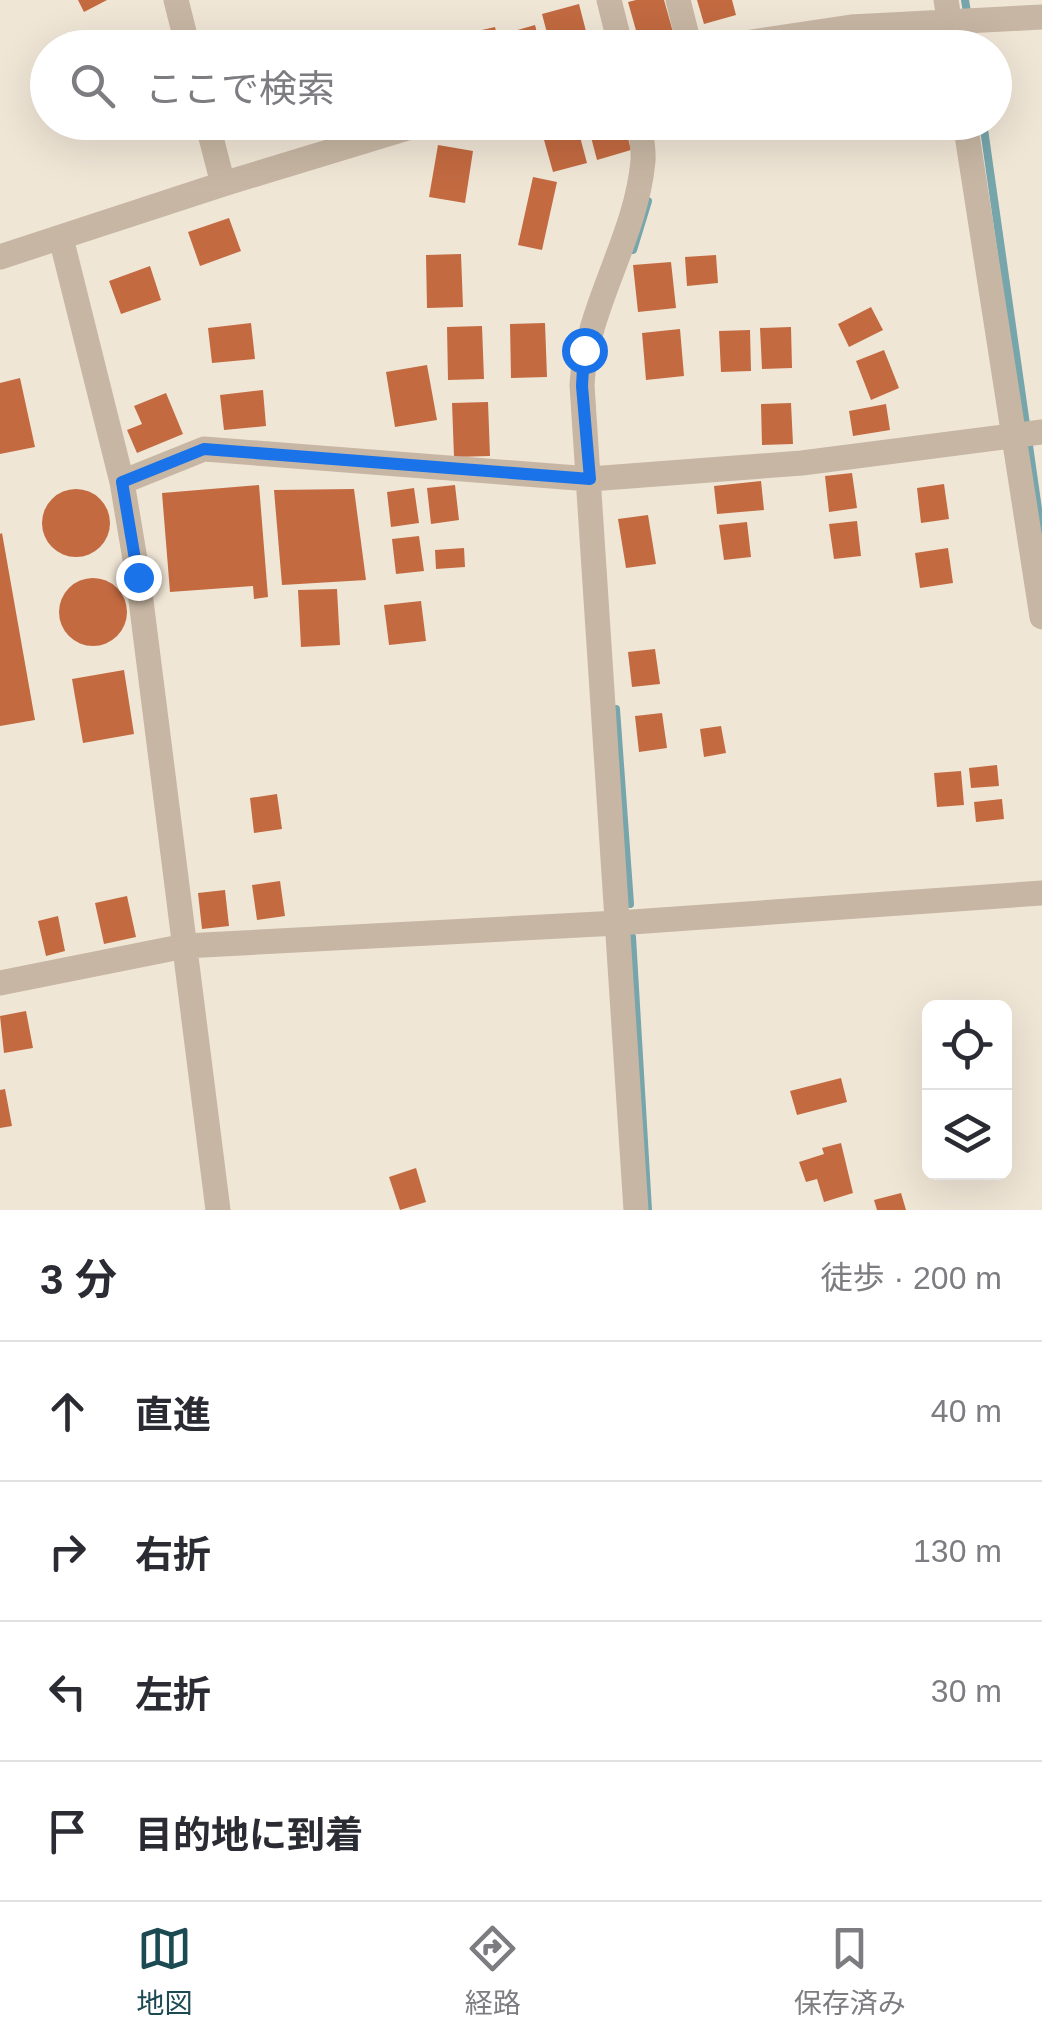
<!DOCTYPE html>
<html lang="ja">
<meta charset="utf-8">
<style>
:root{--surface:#fff;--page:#f2f2f3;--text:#2b2b33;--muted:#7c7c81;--line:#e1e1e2;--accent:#1c4a52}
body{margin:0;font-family:Arial,"Noto Sans JP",sans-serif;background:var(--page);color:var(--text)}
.controls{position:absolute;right:30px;bottom:30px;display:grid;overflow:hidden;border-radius:15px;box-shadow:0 10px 40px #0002}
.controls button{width:90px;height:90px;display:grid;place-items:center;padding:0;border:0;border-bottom:2px solid var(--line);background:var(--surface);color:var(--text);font:50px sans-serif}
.stop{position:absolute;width:30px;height:30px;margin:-22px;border:8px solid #1a73e8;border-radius:50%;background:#fff}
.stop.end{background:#1a73e8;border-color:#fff;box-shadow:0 2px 10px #0008}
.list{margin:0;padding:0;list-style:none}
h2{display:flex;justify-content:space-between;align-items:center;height:130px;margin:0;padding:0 40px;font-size:42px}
h2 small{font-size:32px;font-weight:400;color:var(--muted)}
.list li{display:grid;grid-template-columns:65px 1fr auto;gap:30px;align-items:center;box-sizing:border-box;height:140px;padding:0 40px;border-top:2px solid var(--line)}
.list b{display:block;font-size:38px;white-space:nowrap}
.list em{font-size:32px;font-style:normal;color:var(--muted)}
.icon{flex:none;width:55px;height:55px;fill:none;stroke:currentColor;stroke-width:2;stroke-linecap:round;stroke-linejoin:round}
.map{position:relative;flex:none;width:1042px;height:1210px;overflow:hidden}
.search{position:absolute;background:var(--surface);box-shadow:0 10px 40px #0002;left:30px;right:30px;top:30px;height:110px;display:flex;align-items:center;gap:25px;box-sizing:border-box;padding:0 35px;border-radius:55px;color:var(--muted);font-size:38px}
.sheet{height:690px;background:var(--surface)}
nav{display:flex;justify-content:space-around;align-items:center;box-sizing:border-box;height:140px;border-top:2px solid var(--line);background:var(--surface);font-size:28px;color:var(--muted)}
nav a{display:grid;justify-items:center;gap:5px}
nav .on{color:var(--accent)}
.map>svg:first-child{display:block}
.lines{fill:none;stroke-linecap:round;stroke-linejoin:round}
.stream{stroke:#76a5ac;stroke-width:8}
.building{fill:#c36a41}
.minor{stroke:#c7b6a3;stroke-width:25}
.route{stroke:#1a73e8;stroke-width:12}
</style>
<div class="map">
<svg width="1042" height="1210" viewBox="0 0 1042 1210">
<rect width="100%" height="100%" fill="#f0e6d6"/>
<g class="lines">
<!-- stream -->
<path class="stream" d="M965 0 973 48
M983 122 1042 537
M633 250 648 201
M616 709 630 904
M632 937 648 1210"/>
</g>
<!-- building -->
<path class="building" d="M78 0H107L84 12Z
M636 0H664L673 32 639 41 628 2Z
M697 0H732L736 15 704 24Z
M579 4 588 39 574 43 576 48H551L542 14Z
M535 25 541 48H508L504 34Z
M495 27 500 48H476L473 32Z
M539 122H576L587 163 553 172Z
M587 122H624L631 150 597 160Z
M438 145 473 151 465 203 429 197Z
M533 177 557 182 542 250 518 245Z
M229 218 241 251 200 266 188 232Z
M461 254 463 307 427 308 426 255Z
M716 255 718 283 687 286 685 257Z
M671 262 676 308 638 312 633 265Z
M150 266 161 300 121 314 109 281Z
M871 307 883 330 849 347 838 324Z
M251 323 255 359 212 363 208 328Z
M545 323 547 377 511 378 510 324Z
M482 326 484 379 448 380 447 327Z
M791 327 792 368 762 369 760 328Z
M680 329 684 376 646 380 642 333Z
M750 330 751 371 721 372 719 331Z
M884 350 899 388 871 400 856 361Z
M427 365 437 420 395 427 386 372Z
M20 378 35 447 0 454V383Z
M263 390 266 426 224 430 220 395Z
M166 393 183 434 137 453 127 430 142 424 134 406Z
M488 402 490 456 454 457 452 403Z
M791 403 793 444 762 445 761 404Z
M886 404 890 430 853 436 849 411Z
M852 473 857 508 829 512 825 476Z
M761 481 764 510 717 514 714 486Z
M944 484 949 519 921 523 917 488Z
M259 485 268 597 254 599 253 586 170 592 162 493Z
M455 485 459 520 431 524 427 488Z
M414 488 419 523 391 527 387 492Z
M42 523a34 34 0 1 1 68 0a34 34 0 1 1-68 0Z
M354 489 366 580 282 585 274 490Z
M648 515 656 564 626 568 618 519Z
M857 521 861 556 834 559 829 524Z
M747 522 751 557 724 560 719 525Z
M2 533 35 720 0 726V534Z
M419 536 424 571 396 574 392 539Z
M464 548 465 567 436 569 435 550Z
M948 548 953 583 920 588 915 553Z
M59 612a34 34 0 1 1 68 0a34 34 0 1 1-68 0Z
M337 589 340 645 301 647 298 590Z
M421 601 426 641 389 645 384 605Z
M655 649 660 684 632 687 628 652Z
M124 670 134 734 83 743 72 679Z
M662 713 667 748 639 752 635 716Z
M721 726 726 753 704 757 700 729Z
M997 765 999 786 971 788 969 768Z
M961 771 964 805 937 807 934 773Z
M277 794 282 829 254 833 250 798Z
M1002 799 1004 819 976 822 974 802Z
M280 881 285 916 257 920 252 885Z
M225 890 229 926 202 929 198 893Z
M127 896 136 937 104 944 95 903Z
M58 916 65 951 46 956 38 921Z
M26 1011 33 1048 4 1053 0 1016Z
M841 1078 847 1102 797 1115 790 1091Z
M5 1089 12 1126 0 1128V1090Z
M841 1143 853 1193 824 1202 817 1179 806 1182 799 1162 824 1154 822 1148Z
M416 1168 426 1202 400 1210 389 1177Z
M901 1193 906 1210H877L874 1200Z"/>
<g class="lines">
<!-- minor -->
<path class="minor" d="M176 0 188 48
M609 0 621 48
M678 0 690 48
M946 0 954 48
M711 48 851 27 1042 17
M207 122 223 184
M965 122 1042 617
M61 238 122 482 138 577 218 1210
M0 257 223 184 427 122
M122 482 204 449 590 479 802 463 1042 432
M0 983 185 946 618 923 1042 893
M636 1210 582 385C586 307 636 239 643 161 644 149 641 135 639 122"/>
</g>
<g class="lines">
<!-- route -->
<path class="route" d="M138 577 122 482 204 449 590 479 582 386 584 350"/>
</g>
</svg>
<div class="controls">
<button><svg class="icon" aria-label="locate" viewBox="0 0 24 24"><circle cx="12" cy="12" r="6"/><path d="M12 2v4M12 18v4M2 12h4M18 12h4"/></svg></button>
<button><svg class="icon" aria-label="layers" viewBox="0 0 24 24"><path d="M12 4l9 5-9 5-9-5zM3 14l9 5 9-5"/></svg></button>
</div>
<div class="stop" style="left:584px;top:350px"></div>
<div class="stop end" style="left:138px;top:577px"></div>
<div class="search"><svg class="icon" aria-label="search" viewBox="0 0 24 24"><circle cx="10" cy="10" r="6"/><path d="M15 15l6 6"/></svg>ここで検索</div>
</div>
<section class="sheet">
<h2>3 分<small>徒歩 · 200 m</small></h2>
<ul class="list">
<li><svg class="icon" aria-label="ahead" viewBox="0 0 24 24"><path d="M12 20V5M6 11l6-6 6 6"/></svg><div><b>直進</b></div><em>40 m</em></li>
<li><svg class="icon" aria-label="right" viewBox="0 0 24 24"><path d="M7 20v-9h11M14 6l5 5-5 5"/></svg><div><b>右折</b></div><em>130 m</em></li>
<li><svg class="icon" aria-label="left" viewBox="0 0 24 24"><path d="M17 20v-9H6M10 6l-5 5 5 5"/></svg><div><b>左折</b></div><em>30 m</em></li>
<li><svg class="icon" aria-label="arrive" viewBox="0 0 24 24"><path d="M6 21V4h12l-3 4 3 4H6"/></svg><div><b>目的地に到着</b></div></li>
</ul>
</section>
<nav>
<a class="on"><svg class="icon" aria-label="map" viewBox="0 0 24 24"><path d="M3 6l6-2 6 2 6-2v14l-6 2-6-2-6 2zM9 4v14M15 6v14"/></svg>地図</a>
<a><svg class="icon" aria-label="directions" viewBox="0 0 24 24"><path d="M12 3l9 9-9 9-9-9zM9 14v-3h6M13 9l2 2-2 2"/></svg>経路</a>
<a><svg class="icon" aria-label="saved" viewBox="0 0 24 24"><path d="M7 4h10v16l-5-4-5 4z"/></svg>保存済み</a>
</nav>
